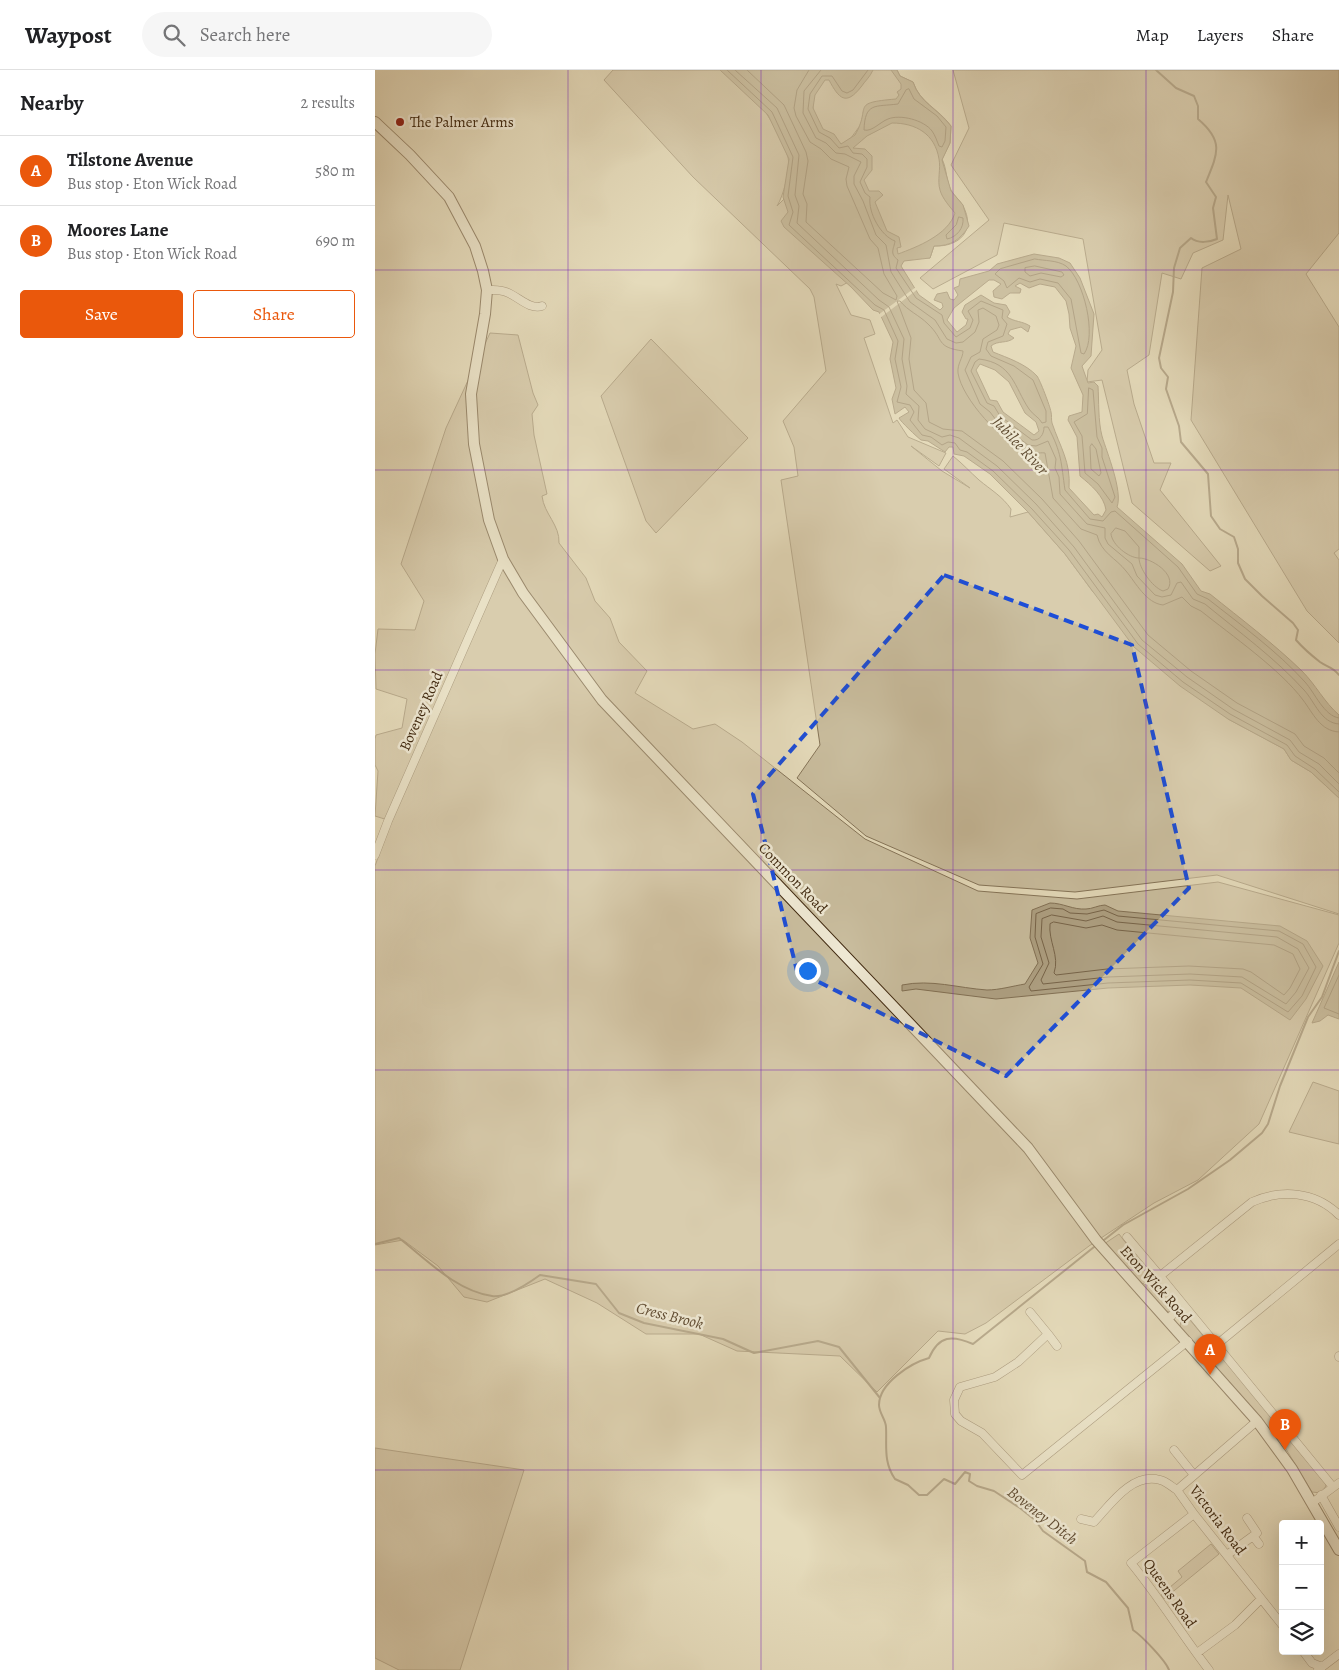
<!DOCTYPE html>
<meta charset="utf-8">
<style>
:root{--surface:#fff;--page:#f6f6f6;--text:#202124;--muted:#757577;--line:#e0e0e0;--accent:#ea580c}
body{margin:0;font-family:Alegreya,serif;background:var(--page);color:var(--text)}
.controls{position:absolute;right:15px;bottom:15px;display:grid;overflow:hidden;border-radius:5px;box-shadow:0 5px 20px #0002}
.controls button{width:45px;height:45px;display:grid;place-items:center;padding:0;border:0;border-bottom:1px solid var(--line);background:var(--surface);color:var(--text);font:25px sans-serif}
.you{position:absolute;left:432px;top:900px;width:18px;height:18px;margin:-12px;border:4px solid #fff;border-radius:50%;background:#1a73e8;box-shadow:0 0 0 8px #1a73e833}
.badge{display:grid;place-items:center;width:32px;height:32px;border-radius:50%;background:var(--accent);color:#fff;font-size:16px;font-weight:700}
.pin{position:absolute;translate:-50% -41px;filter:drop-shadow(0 1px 2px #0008)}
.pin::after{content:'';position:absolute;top:26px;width:18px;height:15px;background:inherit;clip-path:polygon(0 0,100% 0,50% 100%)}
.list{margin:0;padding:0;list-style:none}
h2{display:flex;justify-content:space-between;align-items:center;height:65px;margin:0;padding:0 20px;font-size:21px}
h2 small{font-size:16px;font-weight:400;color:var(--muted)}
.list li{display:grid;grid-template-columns:32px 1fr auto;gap:15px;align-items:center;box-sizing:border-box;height:70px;padding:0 20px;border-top:1px solid var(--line)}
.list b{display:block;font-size:19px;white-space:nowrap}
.list p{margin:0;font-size:16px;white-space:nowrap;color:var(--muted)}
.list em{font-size:16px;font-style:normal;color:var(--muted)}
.actions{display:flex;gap:10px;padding:15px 20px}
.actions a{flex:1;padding:11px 0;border:1px solid var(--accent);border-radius:5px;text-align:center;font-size:18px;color:var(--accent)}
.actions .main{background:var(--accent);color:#fff}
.icon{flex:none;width:28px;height:28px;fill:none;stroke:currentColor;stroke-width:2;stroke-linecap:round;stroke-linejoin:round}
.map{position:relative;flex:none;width:964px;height:1600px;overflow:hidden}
header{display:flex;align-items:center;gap:30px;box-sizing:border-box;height:70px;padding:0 25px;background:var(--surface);border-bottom:1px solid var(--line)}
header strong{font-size:24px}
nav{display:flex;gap:28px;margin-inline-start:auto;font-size:18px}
.search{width:350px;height:45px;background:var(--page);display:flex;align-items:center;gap:12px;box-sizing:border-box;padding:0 18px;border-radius:28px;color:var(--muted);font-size:19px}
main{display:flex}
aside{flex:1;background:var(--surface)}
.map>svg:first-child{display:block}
.green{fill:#c9bd9e;stroke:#857458}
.water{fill:#ad9f81;stroke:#827054;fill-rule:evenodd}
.pier{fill:#e5dbbb}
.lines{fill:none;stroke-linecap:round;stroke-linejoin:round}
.shore{stroke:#776449;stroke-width:1}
.stream{stroke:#827054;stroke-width:2}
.street-casing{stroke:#6a563c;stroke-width:9}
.secondary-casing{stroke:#412a11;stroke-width:12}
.street{stroke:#eee8d3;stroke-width:8}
.secondary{stroke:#eee8d3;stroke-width:10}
.marked{fill:none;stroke:#1d4ed8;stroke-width:4;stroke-dasharray:10 6;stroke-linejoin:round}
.grid{fill:none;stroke:#7b2cbf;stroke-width:1;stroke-opacity:0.55}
.poi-dot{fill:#8f2418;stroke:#eee8d3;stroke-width:2}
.labels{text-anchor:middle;stroke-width:5;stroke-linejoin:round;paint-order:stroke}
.poi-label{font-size:15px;fill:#412a11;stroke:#eee8d3;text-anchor:start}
.street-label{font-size:15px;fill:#412a11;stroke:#eee8d3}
.water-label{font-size:16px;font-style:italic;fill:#614d33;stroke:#eee8d3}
</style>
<header>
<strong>Waypost</strong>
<div class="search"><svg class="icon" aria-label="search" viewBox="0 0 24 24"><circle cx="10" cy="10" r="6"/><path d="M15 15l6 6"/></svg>Search here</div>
<nav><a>Map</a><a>Layers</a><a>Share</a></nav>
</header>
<main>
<aside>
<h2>Nearby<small>2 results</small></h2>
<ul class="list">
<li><span class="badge">A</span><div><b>Tilstone Avenue</b><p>Bus stop · Eton Wick Road</p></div><em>580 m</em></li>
<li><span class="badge">B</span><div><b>Moores Lane</b><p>Bus stop · Eton Wick Road</p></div><em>690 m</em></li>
</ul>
<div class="actions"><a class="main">Save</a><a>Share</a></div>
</aside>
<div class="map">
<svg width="964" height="1600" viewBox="0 0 964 1600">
<rect width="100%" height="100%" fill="#e5dbbb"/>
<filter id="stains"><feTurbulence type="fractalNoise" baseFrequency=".004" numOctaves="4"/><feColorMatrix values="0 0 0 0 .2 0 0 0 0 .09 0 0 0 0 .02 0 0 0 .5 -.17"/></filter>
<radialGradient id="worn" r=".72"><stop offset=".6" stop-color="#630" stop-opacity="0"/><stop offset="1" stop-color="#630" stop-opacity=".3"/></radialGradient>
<!-- green -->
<path class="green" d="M238 0H360C380 27 403 55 413 87 416 98 408 127 402 136L410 128 479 209 466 216 461 214 476 245 495 250 500 264 489 268 518 353 522 350 533 367 571 383 564 396 536 376 567 401 595 418 569 399 578 386C588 394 595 402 604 410 616 420 627 426 636 439L635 447 653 442 690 484 718 522 853 649 909 679 916 690 936 702 964 728V844L842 805 700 822 604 815 491 766 422 708 445 675 406 410 423 406 419 377 408 351 451 301 439 227 435 219 318 107 229 10Z
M441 0H522L525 6 538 12C545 33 563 38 576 56L575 73 567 89C572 99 571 111 576 120 579 126 585 130 588 136 601 160 585 177 559 176L555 188 520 186 508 165 470 81 487 53 470 76H464L439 55 437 21Z
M578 0H964V163L931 204 964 257V479L959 483 964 490V573L932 541 816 350 827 198 866 179 853 125 848 170 818 183 806 209 787 203 774 285 752 300 759 334 779 393H796L785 420 846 496 835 501 757 433 727 310 712 312 713 300 727 280 708 169 629 153 622 185 558 219 545 208 614 150 576 95 594 58Z
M115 263 143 265 158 323 163 335 157 344 159 365 172 424 167 426C169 444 185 455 184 473L211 508 220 531 235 548 244 572 272 601 260 623 318 659 340 654 367 672 490 769 603 821 702 829 843 812 964 845V873L884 1054 823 1110 779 1133 714 1176 611 1253 590 1264 563 1261 502 1322 465 1286 362 1281 324 1264H271L222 1233 170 1209 112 1232 89 1227 63 1196 28 1170 0 1175V796L16 751 0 746 3 701 0 695V669L1 665 27 658 32 629 1 619 0 584 3 559 40 560 49 531 26 494 71 358Z
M276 269 373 368 281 463 271 451 226 326Z
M938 1012 964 1021V1074L914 1062Z
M744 1164 776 1206 768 1214 729 1174Z
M778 1207 805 1237 795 1242 791 1241 768 1216Z
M806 1249 815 1250 834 1273 826 1281 805 1257Z
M836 1274 950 1411 951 1416 946 1423 937 1422 905 1369 894 1361 827 1282Z
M0 1378 149 1400 85 1600H24L0 1588Z
M836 1474 844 1484 789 1529 786 1525 788 1523 807 1507 803 1501Z"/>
<!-- water -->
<path class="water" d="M345 0H498C495 7 490 11 486 17 471 36 464 29 454 10H450L440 25 438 38 448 59 459 64 466 74 480 65C497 36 474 33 521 29L524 25 522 22 526 19V14L516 0H522L525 6 538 12C545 33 562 38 576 56L575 73 567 90 576 121 588 135 594 156C585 170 576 176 559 176L555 188 529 191 526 196 544 225 565 240 568 237 567 233 559 230 562 224 572 222 575 229 579 230 583 225 579 218 584 216 585 209 614 201 622 194 659 184 684 188 695 193 705 208 719 244 716 286 707 296 713 313 719 312 723 316C724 331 723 351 727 366 732 383 748 421 742 437L807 494 826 521 835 524C866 549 898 573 927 601 941 615 949 632 964 645V728L936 702 916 690 909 679 853 649 805 616 759 577 690 484 653 442 615 404 589 386 579 384 578 377H574L570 382 553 371 546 370C542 367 525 351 524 348L534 342 530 337 520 344 517 329 521 318 515 289 518 272 504 242 498 240 476 217 409 157 406 151 413 142 408 127 414 89 393 45ZM517 53C541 53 560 64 564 89 566 99 562 110 565 120 567 128 575 137 580 143 573 165 542 177 523 184L522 178 526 177 524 167 512 161 500 132 508 125 504 121H494L489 110 497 100V86L490 79 478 78 492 66ZM614 210H619L626 214 618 221 619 227 627 229 635 223H645L646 219 640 216 645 213 654 218 665 214 680 217 691 231 694 244 695 258 701 276 696 298 708 325 707 342 694 346 693 350 702 367 705 406C716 415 729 426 731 440L727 447 723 444 719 445 694 418C696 392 685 377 677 353 676 349 677 346 676 342 675 336 665 310 662 306 651 294 633 288 618 282L616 276C623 270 632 274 639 268L633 264 635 260 646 257 653 262 655 256C647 251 640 252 632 247L635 242 631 235 619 233 606 225 590 235 587 242 591 249H593L591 255 582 262 572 250 579 238ZM605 294 620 300 634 312 650 343 661 352 664 361 659 365 628 342 622 331 615 330 601 300Z
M675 833C688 833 698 840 711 839 717 839 724 835 730 835L743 841 905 856 932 871 948 896 931 929 915 950 866 918 815 915 733 918 621 929 541 919 527 921V915C556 909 583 918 612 920 624 920 638 916 650 914L663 893 655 868 657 840Z
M964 892V949L953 945 945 951 937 953Z"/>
<!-- pier -->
<path class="pier" d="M541 217 543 219 505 248 503 245Z"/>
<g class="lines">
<!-- shore -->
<path class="shore" d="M352 0 397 42 418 87 413 126 418 142 414 155 500 235 509 240 523 271 520 289 526 317 522 332 535 335 539 342 535 350 547 365 556 367 567 375 573 372 580 373 585 380 592 382 618 401 657 439 694 480 763 574 808 612 855 644 912 675 920 686 940 699 964 722
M360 0 402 38 424 85 420 125 424 136 422 153 504 230 514 237 529 269 527 289 532 316 531 324 544 336 543 350 550 359 567 367 575 365 584 368 622 396 661 434 699 477 767 570 812 607 858 639 915 670 924 682 944 694 964 714
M372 0 409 35 431 82 433 91 428 124 432 134 431 152 508 223 521 230 522 226 509 204 503 178 495 169 472 116 471 109 474 97 456 89 446 79 435 72 421 46 419 38 422 20 434 0
M446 0 429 21 428 43 441 68 451 73 461 83 470 84 486 92 479 106V114L488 131 501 165 511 175 516 202 535 232 560 250 572 269 581 273 588 272 600 262 604 252 603 240 608 238 621 246 624 255 622 260 608 269 605 282 596 287 590 300 605 334 615 342 621 350 653 375 661 376 673 371 681 389 680 398 684 407 685 424 712 454 730 458V468L733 474 757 494 762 506 780 525 787 527 796 525 802 513 806 512 818 529 830 534C864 562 900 588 929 620 940 632 946 653 964 654
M493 0 478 20 472 23 467 21 457 6H447L435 24 433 39 444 62 455 68 464 78 473 76 478 83 487 84 492 89V97L485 112 490 123 495 127C493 143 506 166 520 171 519 179 514 183 523 190L521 198 541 228 567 245 569 253 581 267 595 258 598 250 593 241 606 231 628 240 627 248 632 254 628 266 613 272 611 279 616 286 639 296 658 310 671 341V352L667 353C664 347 658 345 654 339 639 317 638 293 604 289L600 292 596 301 612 333 619 336 625 346 657 370C665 371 669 364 669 357H673C687 383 686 393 690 420L715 449 728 451 736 442 740 441 803 497 822 524 833 529C866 555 902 581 930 612 940 623 949 646 964 648
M534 19 539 29 562 46 571 57 570 71 567 77 564 76C562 71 560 65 557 61 549 50 525 44 513 49 505 52 497 62 489 60 490 32 500 37 523 34L531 20Z
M584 147 588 148C589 158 582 167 572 169L571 165 581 155Z
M660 189C670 191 682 190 691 196 709 210 722 266 709 284L706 283 696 229 683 213 665 209 655 212 644 208 632 218 629 211 620 204 625 199Z
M660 196 687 202 689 205 686 207 666 203 655 206 650 202V198Z
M714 318 718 320 722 367 727 378V387L740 427 737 433 723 414 710 403 707 366 699 352 712 344Z
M717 374 721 379 726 403 724 406 716 399 715 377Z
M741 458 750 461 764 477V488C776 488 802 504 793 519L788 521C777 517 764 498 764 488 754 488 737 475 736 464Z
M964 662C945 661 938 643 928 630 906 600 856 565 826 541L816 536 807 527 788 535C771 533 761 513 751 501 741 488 726 483 722 465L706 459 678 428 670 383C664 382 658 385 651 382 627 372 587 329 583 303 582 294 588 288 588 281 560 277 570 270 553 254 544 245 533 241 525 231H522L536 268 534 289 539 320 551 333 554 352 568 359 587 361 628 391 667 429 704 471 773 565 816 601 862 633 920 664 929 676 949 688 964 703
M676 838 688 839 695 843 712 844 729 840 743 846 904 861 928 874 941 897 927 926 913 942 866 913 815 910 733 913 656 921 654 917 668 894 660 867 661 844Z
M677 845 711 851 728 846 742 852 902 867 923 879 934 898 921 922 911 934 867 907 815 904 733 907 668 914 666 910 674 893 666 867 667 849Z
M679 852 711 858 727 855 742 860 899 875 918 884 925 899 915 918 909 925 876 902 868 899 814 896 732 899 681 905 679 903C685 886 673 871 675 854Z
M964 905 949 938 964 944"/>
<!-- stream -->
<path class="stream" d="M781 0 801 18 819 26 823 36V49C849 71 843 83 831 112L841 127 838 138 842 169C835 172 823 174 816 168L805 178 799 198 798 222 784 288 786 298 793 307 791 319 804 356 806 372 833 404 836 446 845 459 859 467 863 479V493L870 509 887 526 918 553 923 560 921 570C928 578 936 585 945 592 952 597 958 597 964 605
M729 1170 748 1155 813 1119 855 1090 887 1063 893 1054 905 1016 933 947 947 927 964 881
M0 1174 24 1168C51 1189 81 1221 117 1226 132 1228 154 1213 165 1205L221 1214 244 1243 269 1253 348 1269 379 1283 443 1271 464 1277 505 1328
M719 1177 598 1274C577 1265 564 1265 554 1288 536 1293 504 1313 504 1335 504 1343 511 1350 511 1357 512 1375 508 1392 520 1409L533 1415 544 1425H552L569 1409 580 1414 590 1402 595 1404 594 1411 602 1416 619 1421 645 1438 660 1450 668 1461 710 1491 712 1502 731 1512 753 1538 758 1560C767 1566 791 1591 794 1600"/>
<!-- street casing -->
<g class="street-casing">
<path id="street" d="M112 220C118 220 125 219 131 222 143 226 154 240 167 236
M0 785 13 751 128 489
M752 1167 785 1206
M655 1242 673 1264 643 1292 620 1307 585 1317 579 1330 580 1344 586 1351 607 1363 647 1405 813 1271
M793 1249 807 1236
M673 1264 682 1276
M840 1276 964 1174
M964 1286V1287
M882 1351 802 1420 819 1444 908 1556
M799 1380 819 1405
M958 1417 785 1206 877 1132C906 1119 940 1121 964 1145
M946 1425 964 1457
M937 1433 964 1413
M819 1444 756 1493C784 1527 807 1565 834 1600
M872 1448 882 1463 878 1466
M706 1449 719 1452C735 1435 757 1402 785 1410 791 1411 797 1417 802 1420
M852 1485 878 1466 884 1474
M928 1581 937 1593 947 1597
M822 1583 860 1555 886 1529
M943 1600 964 1584"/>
</g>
<!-- secondary casing -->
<g class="secondary-casing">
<path id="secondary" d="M0 52 35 85 74 127 100 176 108 201 112 220 110 244 96 324 99 374 114 450 128 489 148 523 227 630 653 1078 721 1170 882 1351 917 1399 964 1480"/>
</g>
<!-- street -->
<use href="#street" class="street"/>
<!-- secondary -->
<use href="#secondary" class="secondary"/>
</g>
<!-- marked area -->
<path d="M0 0H964V1600H0ZM569 505 757 575 814 818 631 1006 422 901 378 724Z" fill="#e5dbbb" fill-opacity=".55" fill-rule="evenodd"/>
<path class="marked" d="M569 505 757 575 814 818 631 1006 422 901 378 724Z"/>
<!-- grid -->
<path class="grid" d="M193 0V1600M386 0V1600M578 0V1600M771 0V1600M0 200H964M0 400H964M0 600H964M0 800H964M0 1000H964M0 1200H964M0 1400H964"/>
<!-- markers -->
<circle class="poi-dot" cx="25" cy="52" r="5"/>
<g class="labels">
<!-- poi labels -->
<g class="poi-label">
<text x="35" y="57">The Palmer Arms</text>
</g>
<!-- street labels -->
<g class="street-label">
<text transform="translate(46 641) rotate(-66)" y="5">Boveney Road</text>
<text transform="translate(418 808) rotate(46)" y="5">Common Road</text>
<text transform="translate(781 1214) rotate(48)" y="5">Eton Wick Road</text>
<text transform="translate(843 1450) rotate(53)" y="5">Victoria Road</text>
<text transform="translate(795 1523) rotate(55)" y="5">Queens Road</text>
</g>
<!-- water labels -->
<g class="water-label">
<text transform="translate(646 375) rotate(47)" y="6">Jubilee River</text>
<text transform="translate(295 1245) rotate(14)" y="6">Cress Brook</text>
<text transform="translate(668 1445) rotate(38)" y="6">Boveney Ditch</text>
</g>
</g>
<rect width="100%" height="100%" filter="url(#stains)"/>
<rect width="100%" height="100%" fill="url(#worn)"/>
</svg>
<div class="controls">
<button>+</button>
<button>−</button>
<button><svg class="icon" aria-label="layers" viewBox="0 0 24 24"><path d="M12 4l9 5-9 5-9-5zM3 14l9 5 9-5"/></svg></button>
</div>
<div class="you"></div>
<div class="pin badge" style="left:835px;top:1305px">A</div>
<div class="pin badge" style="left:910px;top:1380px">B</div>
</div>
</main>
